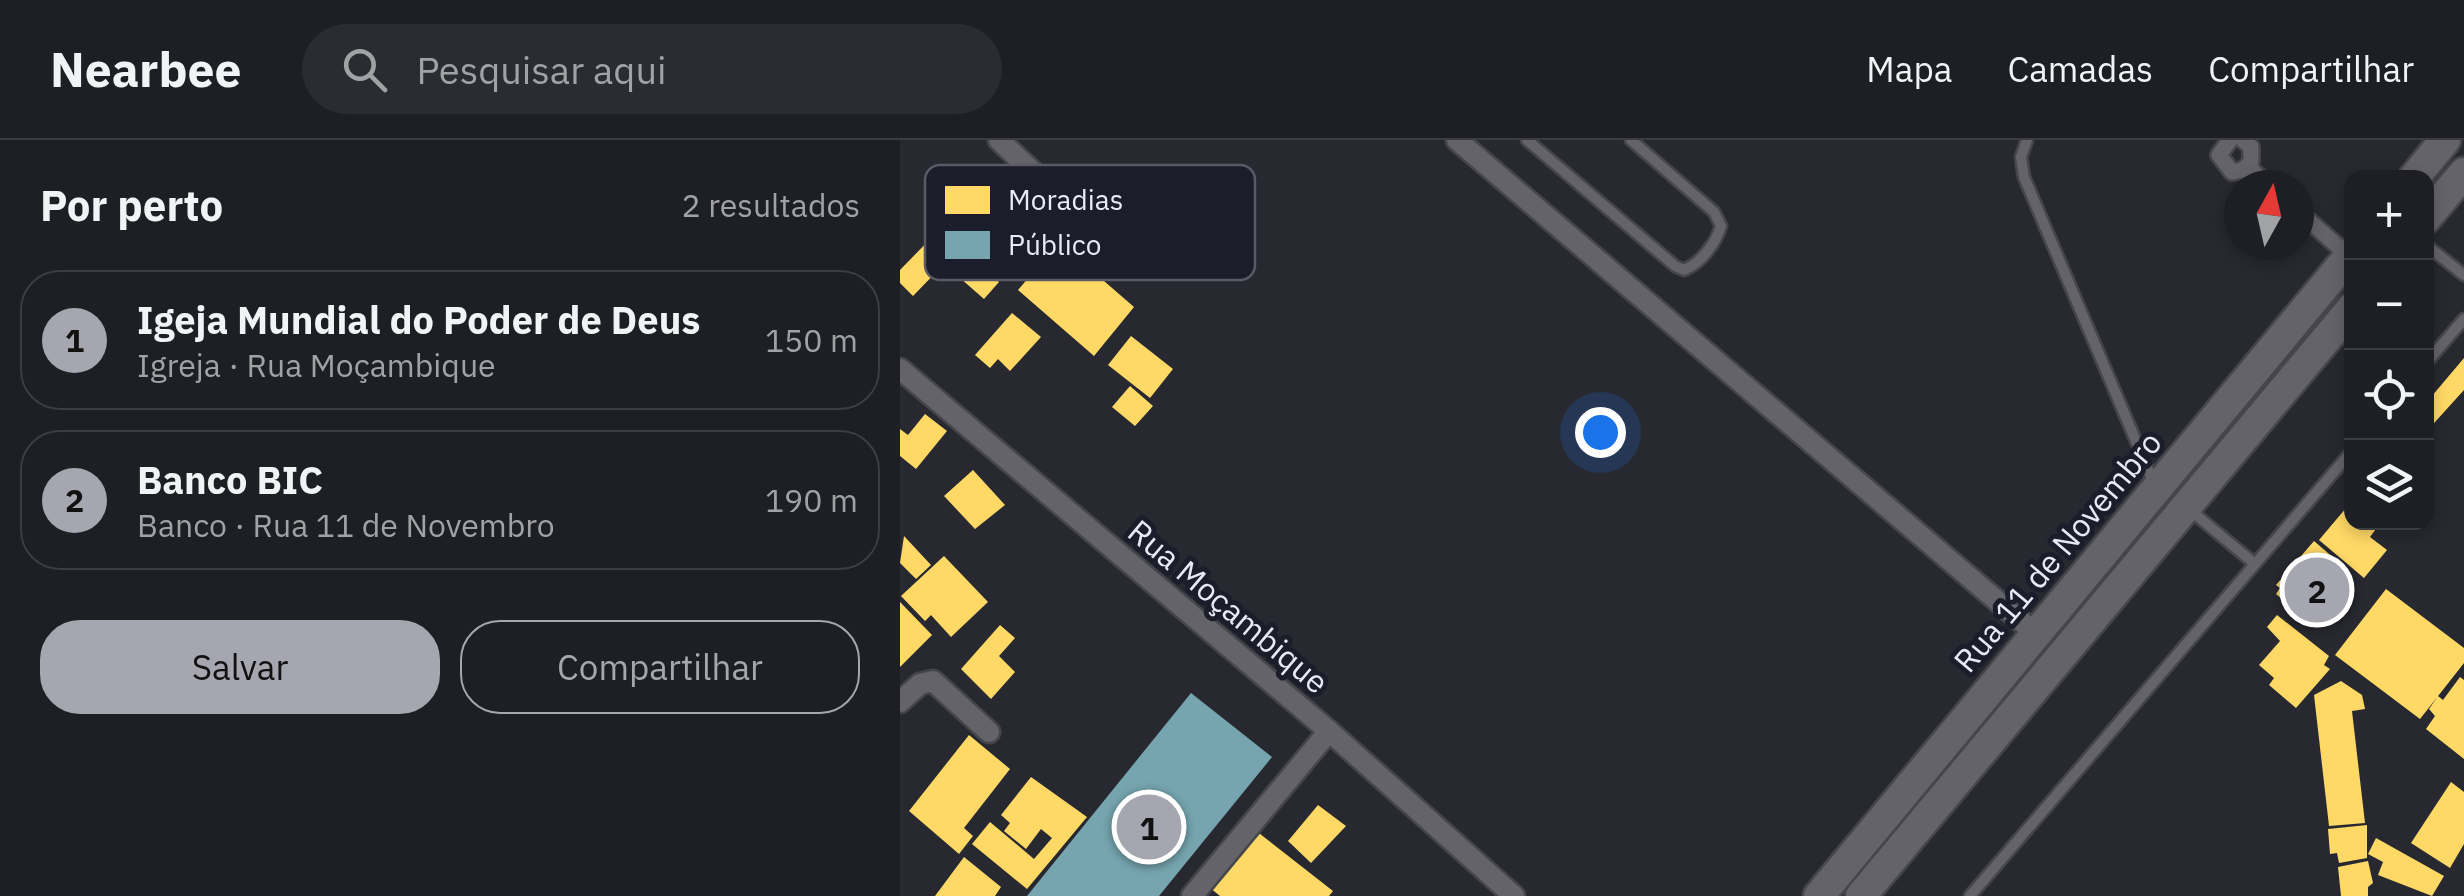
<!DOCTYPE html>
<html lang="pt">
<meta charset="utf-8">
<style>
:root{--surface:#1e1f24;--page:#2b2c31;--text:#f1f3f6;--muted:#a1a2a6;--line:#3c3d41;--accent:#a5a6af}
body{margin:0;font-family:"IBM Plex Sans",sans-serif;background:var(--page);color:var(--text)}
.controls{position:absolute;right:30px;top:30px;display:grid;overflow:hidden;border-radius:20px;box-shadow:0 5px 15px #0003}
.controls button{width:90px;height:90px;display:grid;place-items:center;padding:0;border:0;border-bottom:2px solid var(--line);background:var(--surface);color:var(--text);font:50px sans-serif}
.compass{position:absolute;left:1324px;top:30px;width:90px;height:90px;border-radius:50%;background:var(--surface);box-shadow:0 5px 15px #0003;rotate:8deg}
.you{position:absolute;left:700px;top:292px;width:35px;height:35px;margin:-25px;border:8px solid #fff;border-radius:50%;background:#1a73e8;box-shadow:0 0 0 15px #1a73e833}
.badge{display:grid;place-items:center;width:65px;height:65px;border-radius:50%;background:var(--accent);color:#111;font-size:32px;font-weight:700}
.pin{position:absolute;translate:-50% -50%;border:5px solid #fff;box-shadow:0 2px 10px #0006}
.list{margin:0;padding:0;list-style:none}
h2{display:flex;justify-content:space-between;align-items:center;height:130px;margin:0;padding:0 40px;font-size:42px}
h2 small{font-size:32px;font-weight:400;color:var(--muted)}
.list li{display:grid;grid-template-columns:65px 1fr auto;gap:30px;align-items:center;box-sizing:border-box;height:140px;margin:0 20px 20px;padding:0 20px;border:2px solid var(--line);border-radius:40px}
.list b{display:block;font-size:38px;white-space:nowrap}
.list p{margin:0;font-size:32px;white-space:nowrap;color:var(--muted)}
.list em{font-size:32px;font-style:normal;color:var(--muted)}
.actions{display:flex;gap:20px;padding:30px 40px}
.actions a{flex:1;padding:22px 0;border:2px solid var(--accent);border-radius:40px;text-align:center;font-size:35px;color:var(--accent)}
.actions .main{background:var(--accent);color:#111}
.icon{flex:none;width:55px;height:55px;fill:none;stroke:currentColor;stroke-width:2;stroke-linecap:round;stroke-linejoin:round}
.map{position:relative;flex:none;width:1564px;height:756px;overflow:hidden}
header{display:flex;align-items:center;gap:60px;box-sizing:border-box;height:140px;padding:0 50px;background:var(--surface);border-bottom:2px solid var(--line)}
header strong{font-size:48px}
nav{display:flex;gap:55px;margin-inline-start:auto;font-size:35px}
.search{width:700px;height:90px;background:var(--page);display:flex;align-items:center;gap:25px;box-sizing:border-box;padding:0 35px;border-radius:55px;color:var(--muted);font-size:38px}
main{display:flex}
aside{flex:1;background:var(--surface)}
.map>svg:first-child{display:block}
.homes{fill:#ffd966}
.public{fill:#76a5af}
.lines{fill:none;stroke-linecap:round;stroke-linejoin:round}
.service-casing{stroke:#45464c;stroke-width:15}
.pedestrian-casing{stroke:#45464c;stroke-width:20}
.minor-casing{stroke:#45464c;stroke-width:25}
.secondary-casing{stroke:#45464c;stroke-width:35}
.service{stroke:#636369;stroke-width:10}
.pedestrian{stroke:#636369;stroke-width:15}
.minor{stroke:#636369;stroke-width:20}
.secondary{stroke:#636369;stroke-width:30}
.labels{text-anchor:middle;stroke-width:10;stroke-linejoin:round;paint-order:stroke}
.street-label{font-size:32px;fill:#e9eaf4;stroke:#1c1d2a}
.key{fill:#1c1d2a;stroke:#5a5a67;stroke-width:2.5}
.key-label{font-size:28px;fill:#e9eaf4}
</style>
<header>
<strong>Nearbee</strong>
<div class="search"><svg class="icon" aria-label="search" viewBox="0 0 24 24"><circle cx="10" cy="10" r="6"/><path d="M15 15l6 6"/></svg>Pesquisar aqui</div>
<nav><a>Mapa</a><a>Camadas</a><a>Compartilhar</a></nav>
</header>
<main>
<aside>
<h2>Por perto<small>2 resultados</small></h2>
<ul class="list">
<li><span class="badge">1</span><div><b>Igeja Mundial do Poder de Deus</b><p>Igreja · Rua Moçambique</p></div><em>150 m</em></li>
<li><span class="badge">2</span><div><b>Banco BIC</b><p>Banco · Rua 11 de Novembro</p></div><em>190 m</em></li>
</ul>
<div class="actions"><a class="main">Salvar</a><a>Compartilhar</a></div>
</aside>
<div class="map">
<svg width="1564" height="756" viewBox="0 0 1564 756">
<rect width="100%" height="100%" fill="#282930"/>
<!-- homes -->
<path class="homes" d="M39 90 99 142 84 159 44 124 13 156 0 143V130Z
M159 102 234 167 194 216 118 150Z
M112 173 141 197 110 231 98 219 90 228 75 215Z
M231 196 273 229 250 258 208 225Z
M1564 218V250L1526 292V263Z
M230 246 253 266 235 286 212 267Z
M25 274 47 291 16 329 0 316V289L8 295Z
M73 330 105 365 75 389 44 356Z
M1452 361V382H1481L1470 397 1487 410 1464 438 1419 400Z
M4 396 31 425 16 439 0 423Z
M1414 401 1443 426 1405 471 1399 466 1396 471 1376 454 1380 448 1376 445Z
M44 416 88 462 51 497 31 475 25 481 1 456Z
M1486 449 1564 508V523L1520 579 1435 515Z
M0 462 32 495 0 527Z
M1377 475 1429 516 1424 525 1430 529 1396 568 1369 545 1374 538 1359 525 1380 501 1367 487Z
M100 485 115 498 99 516 115 532 91 559 61 529Z
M1560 537 1564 540V619L1526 589 1535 576 1529 569 1538 556 1543 560Z
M1441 541 1462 555 1465 569 1452 571 1465 683 1429 686 1414 555Z
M69 595 110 629 64 688 73 696 59 714 9 671Z
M131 637 187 677 127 749 72 704 90 682 134 719 152 698 141 689 126 709 104 691 110 683 101 675Z
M1551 642 1564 652V704L1550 728 1511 703Z
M418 665 446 686 411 723 388 701Z
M1467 685V718L1439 723 1437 713 1430 714 1428 689Z
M355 690 433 751 429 756H320L309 747Z
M1476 698 1544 736 1532 756 1478 735 1483 722 1468 714Z
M64 717 101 747 95 756H35Z
M1468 721 1473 743 1468 747V756H1441L1438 727Z"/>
<!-- public -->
<path class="public" d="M291 553 372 617 259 756H127Z"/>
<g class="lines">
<!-- service casing -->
<g class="service-casing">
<path id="service" d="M627 0 775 126 784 130C801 123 816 103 821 86L814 72 731 0
M1127 0 1121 17 1124 37 1255 346
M1526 105 1564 135
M1526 223 1564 179
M1290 370 1355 424
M1070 756 1452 311"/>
</g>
<!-- pedestrian casing -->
<g class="pedestrian-casing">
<path id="pedestrian" d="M1330 0 1319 15 1332 32 1343 30 1351 22V7L1343 0
M1348 27 1369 45
M1399 72 1449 116"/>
</g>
<!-- minor casing -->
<g class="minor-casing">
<path id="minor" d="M99 0 187 83
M557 0 1136 494
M0 229 429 591 614 756
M0 562 20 544 33 541 89 592
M292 756 429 591"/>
</g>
<!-- secondary casing -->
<g class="secondary-casing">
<path id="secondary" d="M1514 38 1545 0
M1526 78 1564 33
M919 756 1452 113
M961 756 1452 168"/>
</g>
<!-- service -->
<use href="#service" class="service"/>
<!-- pedestrian -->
<use href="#pedestrian" class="pedestrian"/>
<!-- minor -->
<use href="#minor" class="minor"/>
<!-- secondary -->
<use href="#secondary" class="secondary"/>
</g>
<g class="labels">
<!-- street labels -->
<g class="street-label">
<text transform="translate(1158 412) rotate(-50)" y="11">Rua 11 de Novembro</text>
<text transform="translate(328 467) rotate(40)" y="11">Rua Moçambique</text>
</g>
</g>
<!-- legend -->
<rect x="25" y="25" width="330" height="115" rx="15" class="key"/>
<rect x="45" y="46" width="45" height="28" fill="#ffd966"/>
<rect x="45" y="91" width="45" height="28" fill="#76a5af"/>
<g class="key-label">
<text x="108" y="70">Moradias</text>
<text x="108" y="115">Público</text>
</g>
</svg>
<div class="controls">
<button>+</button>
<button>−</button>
<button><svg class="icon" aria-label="locate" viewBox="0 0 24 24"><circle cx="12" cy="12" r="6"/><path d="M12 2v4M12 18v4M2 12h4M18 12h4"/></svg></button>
<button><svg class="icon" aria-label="layers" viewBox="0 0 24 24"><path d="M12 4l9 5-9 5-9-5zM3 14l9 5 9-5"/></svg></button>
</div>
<svg class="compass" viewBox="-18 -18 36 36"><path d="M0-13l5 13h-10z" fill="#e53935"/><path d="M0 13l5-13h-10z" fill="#a1a2a6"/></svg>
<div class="you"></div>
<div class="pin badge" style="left:249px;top:687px">1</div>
<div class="pin badge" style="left:1417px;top:450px">2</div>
</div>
</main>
